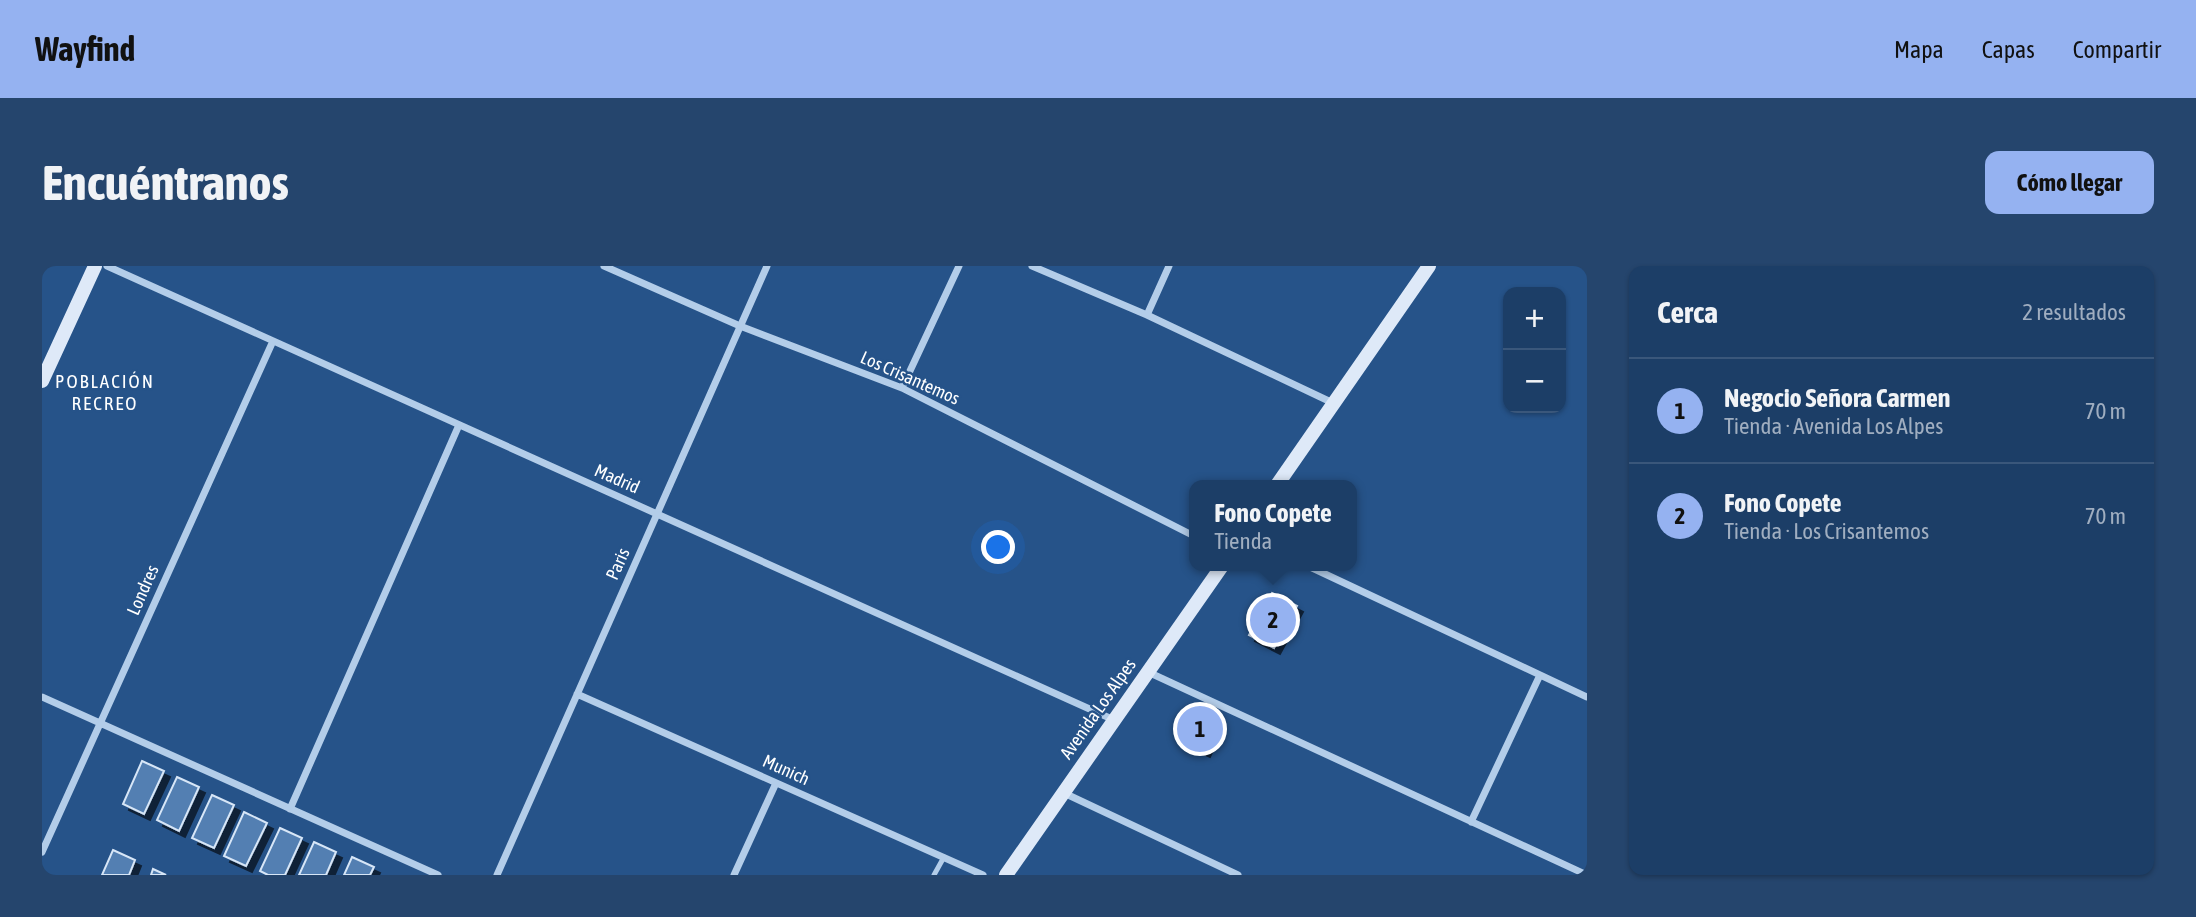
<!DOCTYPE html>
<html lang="es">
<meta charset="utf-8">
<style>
:root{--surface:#1c3e67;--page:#25456d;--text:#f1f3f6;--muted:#a0aec0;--line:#3a577b;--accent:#95b2f1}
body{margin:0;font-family:"Asap Condensed",sans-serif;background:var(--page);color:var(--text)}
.controls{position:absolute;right:21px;top:21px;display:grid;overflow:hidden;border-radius:14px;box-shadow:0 2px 5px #0004}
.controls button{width:63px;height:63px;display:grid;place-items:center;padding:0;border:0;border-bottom:2px solid var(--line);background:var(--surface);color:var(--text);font:35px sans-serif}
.you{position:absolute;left:957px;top:282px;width:24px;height:24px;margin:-18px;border:5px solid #fff;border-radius:50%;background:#1a73e8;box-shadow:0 0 0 10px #1a73e833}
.badge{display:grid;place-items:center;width:46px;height:46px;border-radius:50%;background:var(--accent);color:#111;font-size:23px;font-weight:700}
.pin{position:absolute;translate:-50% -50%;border:4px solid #fff;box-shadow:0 2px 7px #0006}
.popup{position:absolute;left:1147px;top:214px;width:168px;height:91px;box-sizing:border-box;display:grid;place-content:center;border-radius:14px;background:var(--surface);filter:drop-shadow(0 2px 5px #0005);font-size:23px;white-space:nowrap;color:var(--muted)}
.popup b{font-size:26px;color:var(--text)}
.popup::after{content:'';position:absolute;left:50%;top:100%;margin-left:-14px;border:14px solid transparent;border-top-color:var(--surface)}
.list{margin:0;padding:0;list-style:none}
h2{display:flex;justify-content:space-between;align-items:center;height:91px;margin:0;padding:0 28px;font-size:30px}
h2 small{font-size:23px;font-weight:400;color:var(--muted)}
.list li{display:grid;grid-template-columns:46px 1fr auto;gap:21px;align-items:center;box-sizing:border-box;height:105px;padding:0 28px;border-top:2px solid var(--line)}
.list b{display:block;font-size:26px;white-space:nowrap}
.list p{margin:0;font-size:23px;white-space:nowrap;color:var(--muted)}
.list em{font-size:23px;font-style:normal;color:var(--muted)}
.map{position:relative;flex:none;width:1545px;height:609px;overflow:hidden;border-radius:14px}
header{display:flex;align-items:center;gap:42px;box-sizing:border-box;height:98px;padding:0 35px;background:var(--accent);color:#111}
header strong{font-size:33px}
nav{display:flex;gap:38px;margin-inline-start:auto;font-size:24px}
.intro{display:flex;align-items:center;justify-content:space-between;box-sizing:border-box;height:168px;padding:0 42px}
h1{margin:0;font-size:49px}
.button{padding:18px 32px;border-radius:14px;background:var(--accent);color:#111;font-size:24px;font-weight:700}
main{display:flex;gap:42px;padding:0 42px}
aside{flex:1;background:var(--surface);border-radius:14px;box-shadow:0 2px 5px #0004}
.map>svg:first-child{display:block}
.building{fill:#537fb2;stroke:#d7e6f7;stroke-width:2;filter:url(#shadow)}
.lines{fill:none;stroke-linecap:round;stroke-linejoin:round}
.lane{stroke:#b3cde9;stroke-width:5}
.street{stroke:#b3cde9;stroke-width:7}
.secondary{stroke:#dee9f8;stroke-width:14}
.labels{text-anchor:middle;stroke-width:5;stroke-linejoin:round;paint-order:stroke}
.street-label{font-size:18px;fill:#fff;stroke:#265389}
.neighbourhood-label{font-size:19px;letter-spacing:2px;fill:#fff;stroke:#265389}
</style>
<header>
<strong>Wayfind</strong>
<nav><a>Mapa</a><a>Capas</a><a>Compartir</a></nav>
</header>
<div class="intro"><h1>Encuéntranos</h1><a class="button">Cómo llegar</a></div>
<main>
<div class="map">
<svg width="1545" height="609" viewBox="0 0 1545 609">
<defs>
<filter id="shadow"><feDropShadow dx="6" dy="6" stdDeviation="0" flood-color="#0009"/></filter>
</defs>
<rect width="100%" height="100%" fill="#265389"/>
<!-- building -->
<path class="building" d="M1230 327 1255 340 1232 382 1207 369Z
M1155 441 1177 451 1162 485 1140 475Z
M100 495 122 505 102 548 81 538Z
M135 511 157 521 137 565 115 554Z
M170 529 192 539 172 582 150 572Z
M202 546 225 557 204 600 182 590Z
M238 562 260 572 243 609H226L218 605Z
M272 576 294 586 284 609H257Z
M71 584 93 594 87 609H60Z
M310 591 332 601 328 609H302Z
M111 603 124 609H109Z"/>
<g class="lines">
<!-- lane -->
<path class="lane" d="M892 609 902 591"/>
<!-- street -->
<path class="street" d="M65 0 1072 454
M562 0 698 60 860 122 1152 270
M990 0 1105 49 1291 137
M1105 49 1127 0
M860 122 917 0
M1266 300 1545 431
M1106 406 1545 609
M535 428 941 609
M0 431 396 609
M1022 527 1196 609
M248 543 417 159
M1429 556 1498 409
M0 586 231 75
M455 609 725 0
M692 609 734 517"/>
<!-- secondary -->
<path class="secondary" d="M0 115 53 0
M1235 219 1387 0
M964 609 1180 300"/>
</g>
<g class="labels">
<!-- street labels -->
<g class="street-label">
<text transform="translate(868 112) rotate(24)" y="6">Los Crisantemos</text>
<text transform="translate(575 213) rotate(24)" y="6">Madrid</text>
<text transform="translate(576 298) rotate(-66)" y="6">Paris</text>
<text transform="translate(101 324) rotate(-66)" y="6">Londres</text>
<text transform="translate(1056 443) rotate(-55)" y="6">Avenida Los Alpes</text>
<text transform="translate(744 504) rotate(24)" y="6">Munich</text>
</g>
<!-- neighbourhood labels -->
<g class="neighbourhood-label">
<text x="63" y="122">POBLACIÓN<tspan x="63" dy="22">RECREO</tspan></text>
</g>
</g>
</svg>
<div class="controls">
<button>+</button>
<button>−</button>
</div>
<div class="you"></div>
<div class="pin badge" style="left:1158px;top:463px">1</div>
<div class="pin badge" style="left:1231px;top:354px">2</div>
<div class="popup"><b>Fono Copete</b>Tienda</div>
</div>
<aside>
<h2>Cerca<small>2 resultados</small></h2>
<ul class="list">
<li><span class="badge">1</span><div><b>Negocio Señora Carmen</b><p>Tienda · Avenida Los Alpes</p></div><em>70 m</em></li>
<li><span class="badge">2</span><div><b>Fono Copete</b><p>Tienda · Los Crisantemos</p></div><em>70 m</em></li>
</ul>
</aside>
</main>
